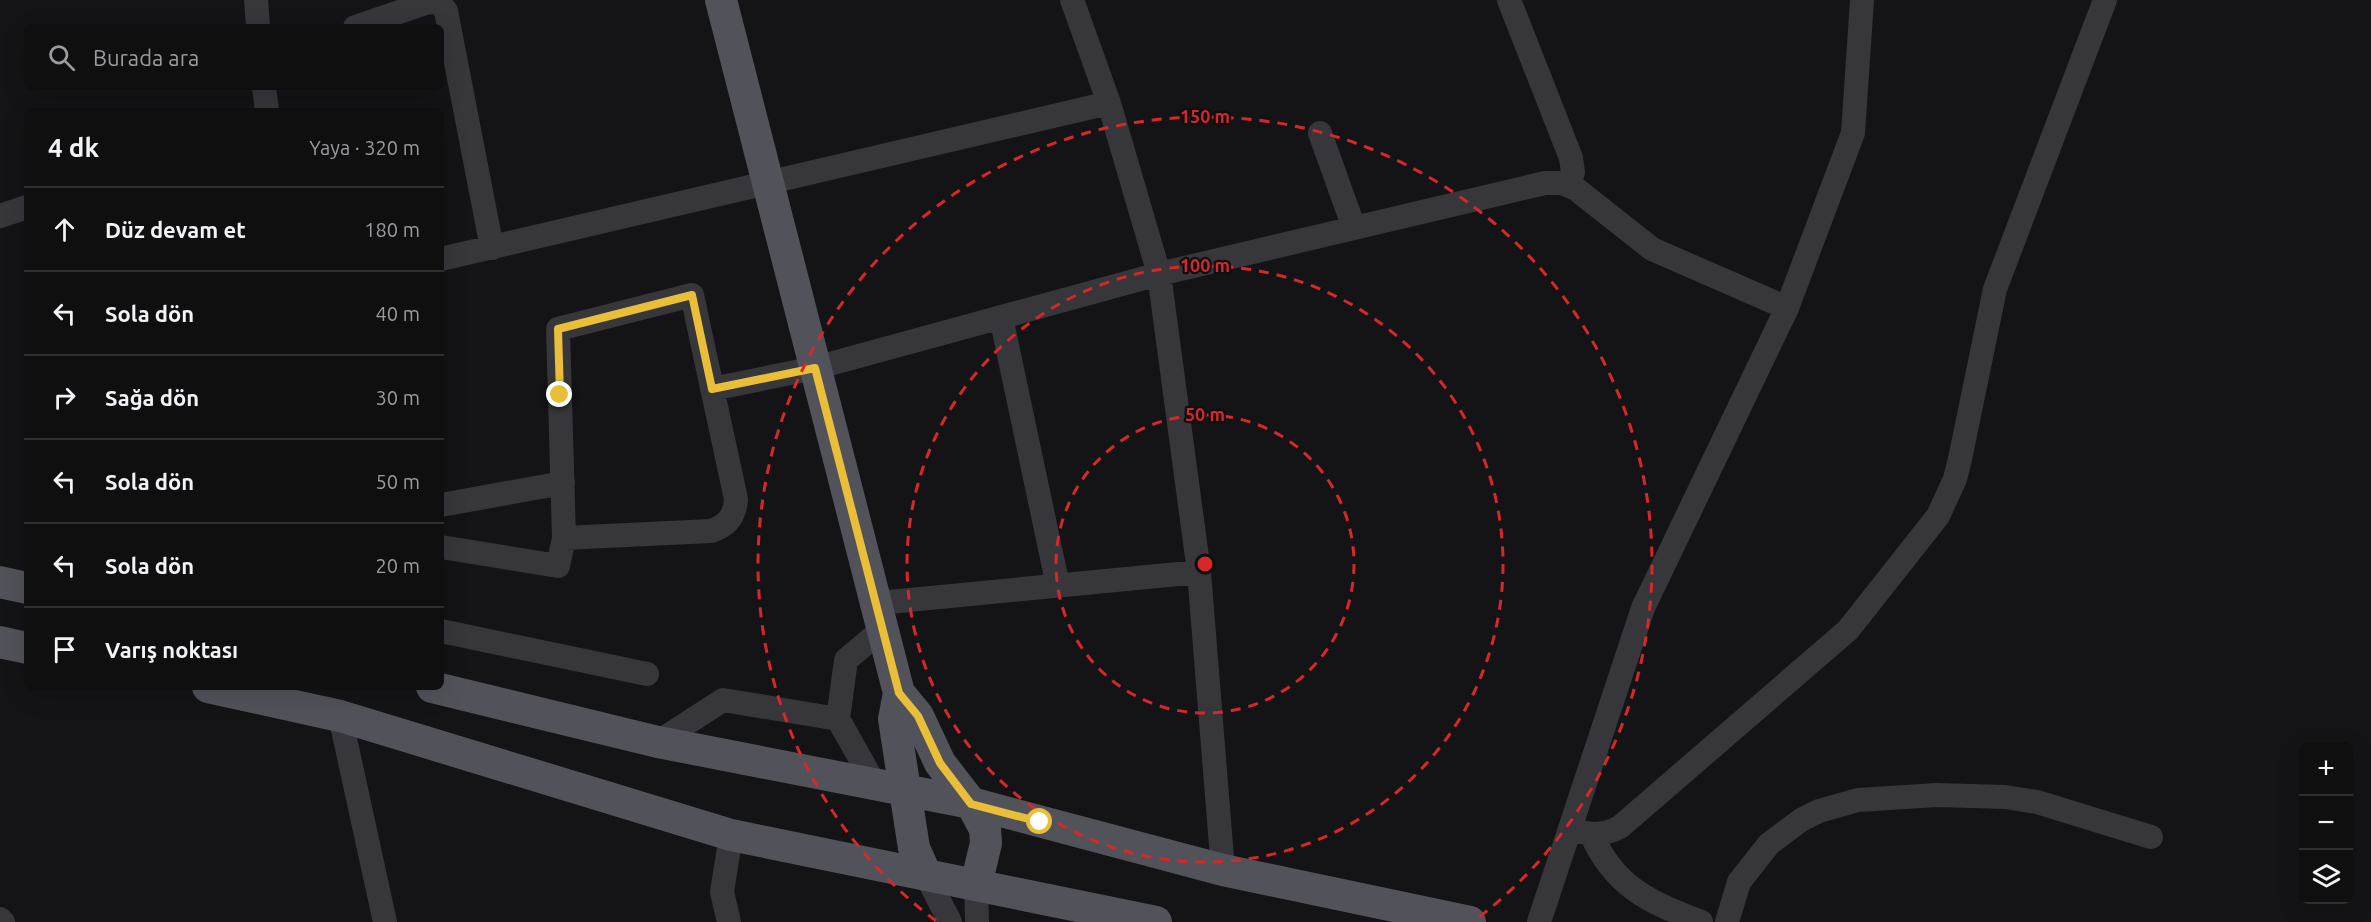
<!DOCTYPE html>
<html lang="tr">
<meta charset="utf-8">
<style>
:root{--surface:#0f0f10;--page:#181819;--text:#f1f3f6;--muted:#9b9c9f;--line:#2f2f30}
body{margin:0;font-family:Ubuntu,sans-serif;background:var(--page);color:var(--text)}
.controls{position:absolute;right:18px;bottom:18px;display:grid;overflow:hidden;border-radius:9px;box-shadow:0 6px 24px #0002}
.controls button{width:54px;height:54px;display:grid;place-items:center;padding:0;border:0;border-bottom:2px solid var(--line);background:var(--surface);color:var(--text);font:30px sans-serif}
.stop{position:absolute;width:18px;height:18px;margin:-14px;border:4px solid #e9be39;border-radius:50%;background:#fff}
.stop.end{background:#e9be39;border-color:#fff;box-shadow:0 2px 6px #0008}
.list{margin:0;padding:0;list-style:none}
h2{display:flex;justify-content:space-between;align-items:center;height:78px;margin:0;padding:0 24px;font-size:26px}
h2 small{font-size:20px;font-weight:400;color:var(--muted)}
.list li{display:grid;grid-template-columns:39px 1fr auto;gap:18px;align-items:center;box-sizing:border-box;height:84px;padding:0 24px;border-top:2px solid var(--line)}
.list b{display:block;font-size:22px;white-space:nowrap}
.list em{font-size:20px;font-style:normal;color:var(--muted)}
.icon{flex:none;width:33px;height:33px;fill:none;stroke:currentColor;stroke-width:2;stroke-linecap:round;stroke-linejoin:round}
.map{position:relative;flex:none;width:2371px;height:922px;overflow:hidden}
.search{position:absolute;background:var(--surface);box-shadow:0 6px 24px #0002;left:24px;top:24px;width:420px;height:66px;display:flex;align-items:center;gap:15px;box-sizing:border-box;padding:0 21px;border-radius:9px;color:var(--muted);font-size:22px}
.panel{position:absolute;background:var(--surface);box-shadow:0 6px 24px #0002;left:24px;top:108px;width:420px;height:582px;border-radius:9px}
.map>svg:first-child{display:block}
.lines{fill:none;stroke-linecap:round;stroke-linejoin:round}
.minor{stroke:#36363b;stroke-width:24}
.major{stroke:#52535a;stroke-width:32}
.route{stroke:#e9be39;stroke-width:8}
.ring{fill:none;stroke:#d62828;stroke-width:3;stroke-dasharray:10 8}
.centre{fill:#d62828;stroke:#0f0f11;stroke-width:3}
.ring-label{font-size:18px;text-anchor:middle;font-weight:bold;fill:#d62828;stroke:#0f0f11;stroke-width:4.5;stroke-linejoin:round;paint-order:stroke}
</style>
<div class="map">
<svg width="2371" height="922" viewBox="0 0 2371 922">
<rect width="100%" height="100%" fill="#141416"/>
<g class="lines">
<!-- minor -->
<path class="minor" d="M256 0 258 27
M1072 0 1109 103 1159 274 1199 572 1223 870
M1509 0 1571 158 1573 172 1569 186
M355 27 429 2 439 3 446 11 492 248
M264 87 267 111
M1320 133 1354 228
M0 216 27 207
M441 259 1109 103
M1787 308 1853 133 1862 0
M1001 317 1058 586
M712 389 815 368 1159 274 1545 183H1562L1576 189 1652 249 1787 308 1643 608 1539 922
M441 505 563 483
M441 547 558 566 564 538 558 329 692 295 736 499C735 516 727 526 711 531L564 538
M878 603 1199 572
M441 631 647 674
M340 716 385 922
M838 719 846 660 884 628
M658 742 723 700 838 719 874 783
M1570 828C1588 836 1603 836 1620 827L1848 630 1938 516 1955 479 1960 459 1995 289 2105 0
M1591 834C1615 888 1650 902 1701 922
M926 875 950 922
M976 885 977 922
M0 919 3 922
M729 922 722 892 731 835
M1727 922 1739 882 1769 844 1801 820 1819 811 1858 800 1937 795 2005 797 2037 802 2151 837"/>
<!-- major -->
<path class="major" d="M721 0 899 693 894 719 914 848 926 875
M0 582 27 588
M0 642 27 648
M208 687 340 716 731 835 1156 922
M432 687 658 742 971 803 1223 870 1470 922
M899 693 918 716 940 763 971 803 985 829 986 843 976 885"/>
</g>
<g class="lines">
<!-- route -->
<path class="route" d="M560 395 558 329 692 295 712 389 815 368 899 693 918 716 940 763 971 804 1040 822"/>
</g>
<!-- distance rings -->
<g class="ring">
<circle cx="1205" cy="564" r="149"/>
<circle cx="1205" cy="564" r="298"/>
<path d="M936 921A447 447 0 1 1 1474 921"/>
</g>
<circle cx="1205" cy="564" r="9" class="centre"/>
<g class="ring-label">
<text x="1205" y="123">150 m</text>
<text x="1205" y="272">100 m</text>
<text x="1205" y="421">50 m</text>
</g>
</svg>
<div class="controls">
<button>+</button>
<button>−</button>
<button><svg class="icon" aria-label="layers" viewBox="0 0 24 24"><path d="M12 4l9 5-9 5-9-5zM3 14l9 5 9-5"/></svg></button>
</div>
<div class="stop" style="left:1040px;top:822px"></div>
<div class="stop end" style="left:560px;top:395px"></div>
<div class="search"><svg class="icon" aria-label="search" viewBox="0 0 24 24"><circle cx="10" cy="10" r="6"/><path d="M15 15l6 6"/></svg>Burada ara</div>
<section class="panel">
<h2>4 dk<small>Yaya · 320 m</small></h2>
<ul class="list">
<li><svg class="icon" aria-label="ahead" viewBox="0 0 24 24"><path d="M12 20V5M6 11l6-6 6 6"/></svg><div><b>Düz devam et</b></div><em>180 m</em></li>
<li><svg class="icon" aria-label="left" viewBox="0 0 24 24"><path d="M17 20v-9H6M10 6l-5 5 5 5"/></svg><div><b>Sola dön</b></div><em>40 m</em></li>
<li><svg class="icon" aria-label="right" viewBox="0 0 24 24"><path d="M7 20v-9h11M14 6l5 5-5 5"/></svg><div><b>Sağa dön</b></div><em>30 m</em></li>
<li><svg class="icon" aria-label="left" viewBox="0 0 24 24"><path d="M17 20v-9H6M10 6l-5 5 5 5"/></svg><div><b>Sola dön</b></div><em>50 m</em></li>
<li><svg class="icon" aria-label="left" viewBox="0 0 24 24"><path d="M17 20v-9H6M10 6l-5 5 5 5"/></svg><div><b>Sola dön</b></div><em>20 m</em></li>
<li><svg class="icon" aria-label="arrive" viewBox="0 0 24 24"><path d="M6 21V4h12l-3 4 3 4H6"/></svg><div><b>Varış noktası</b></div></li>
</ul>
</section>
</div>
